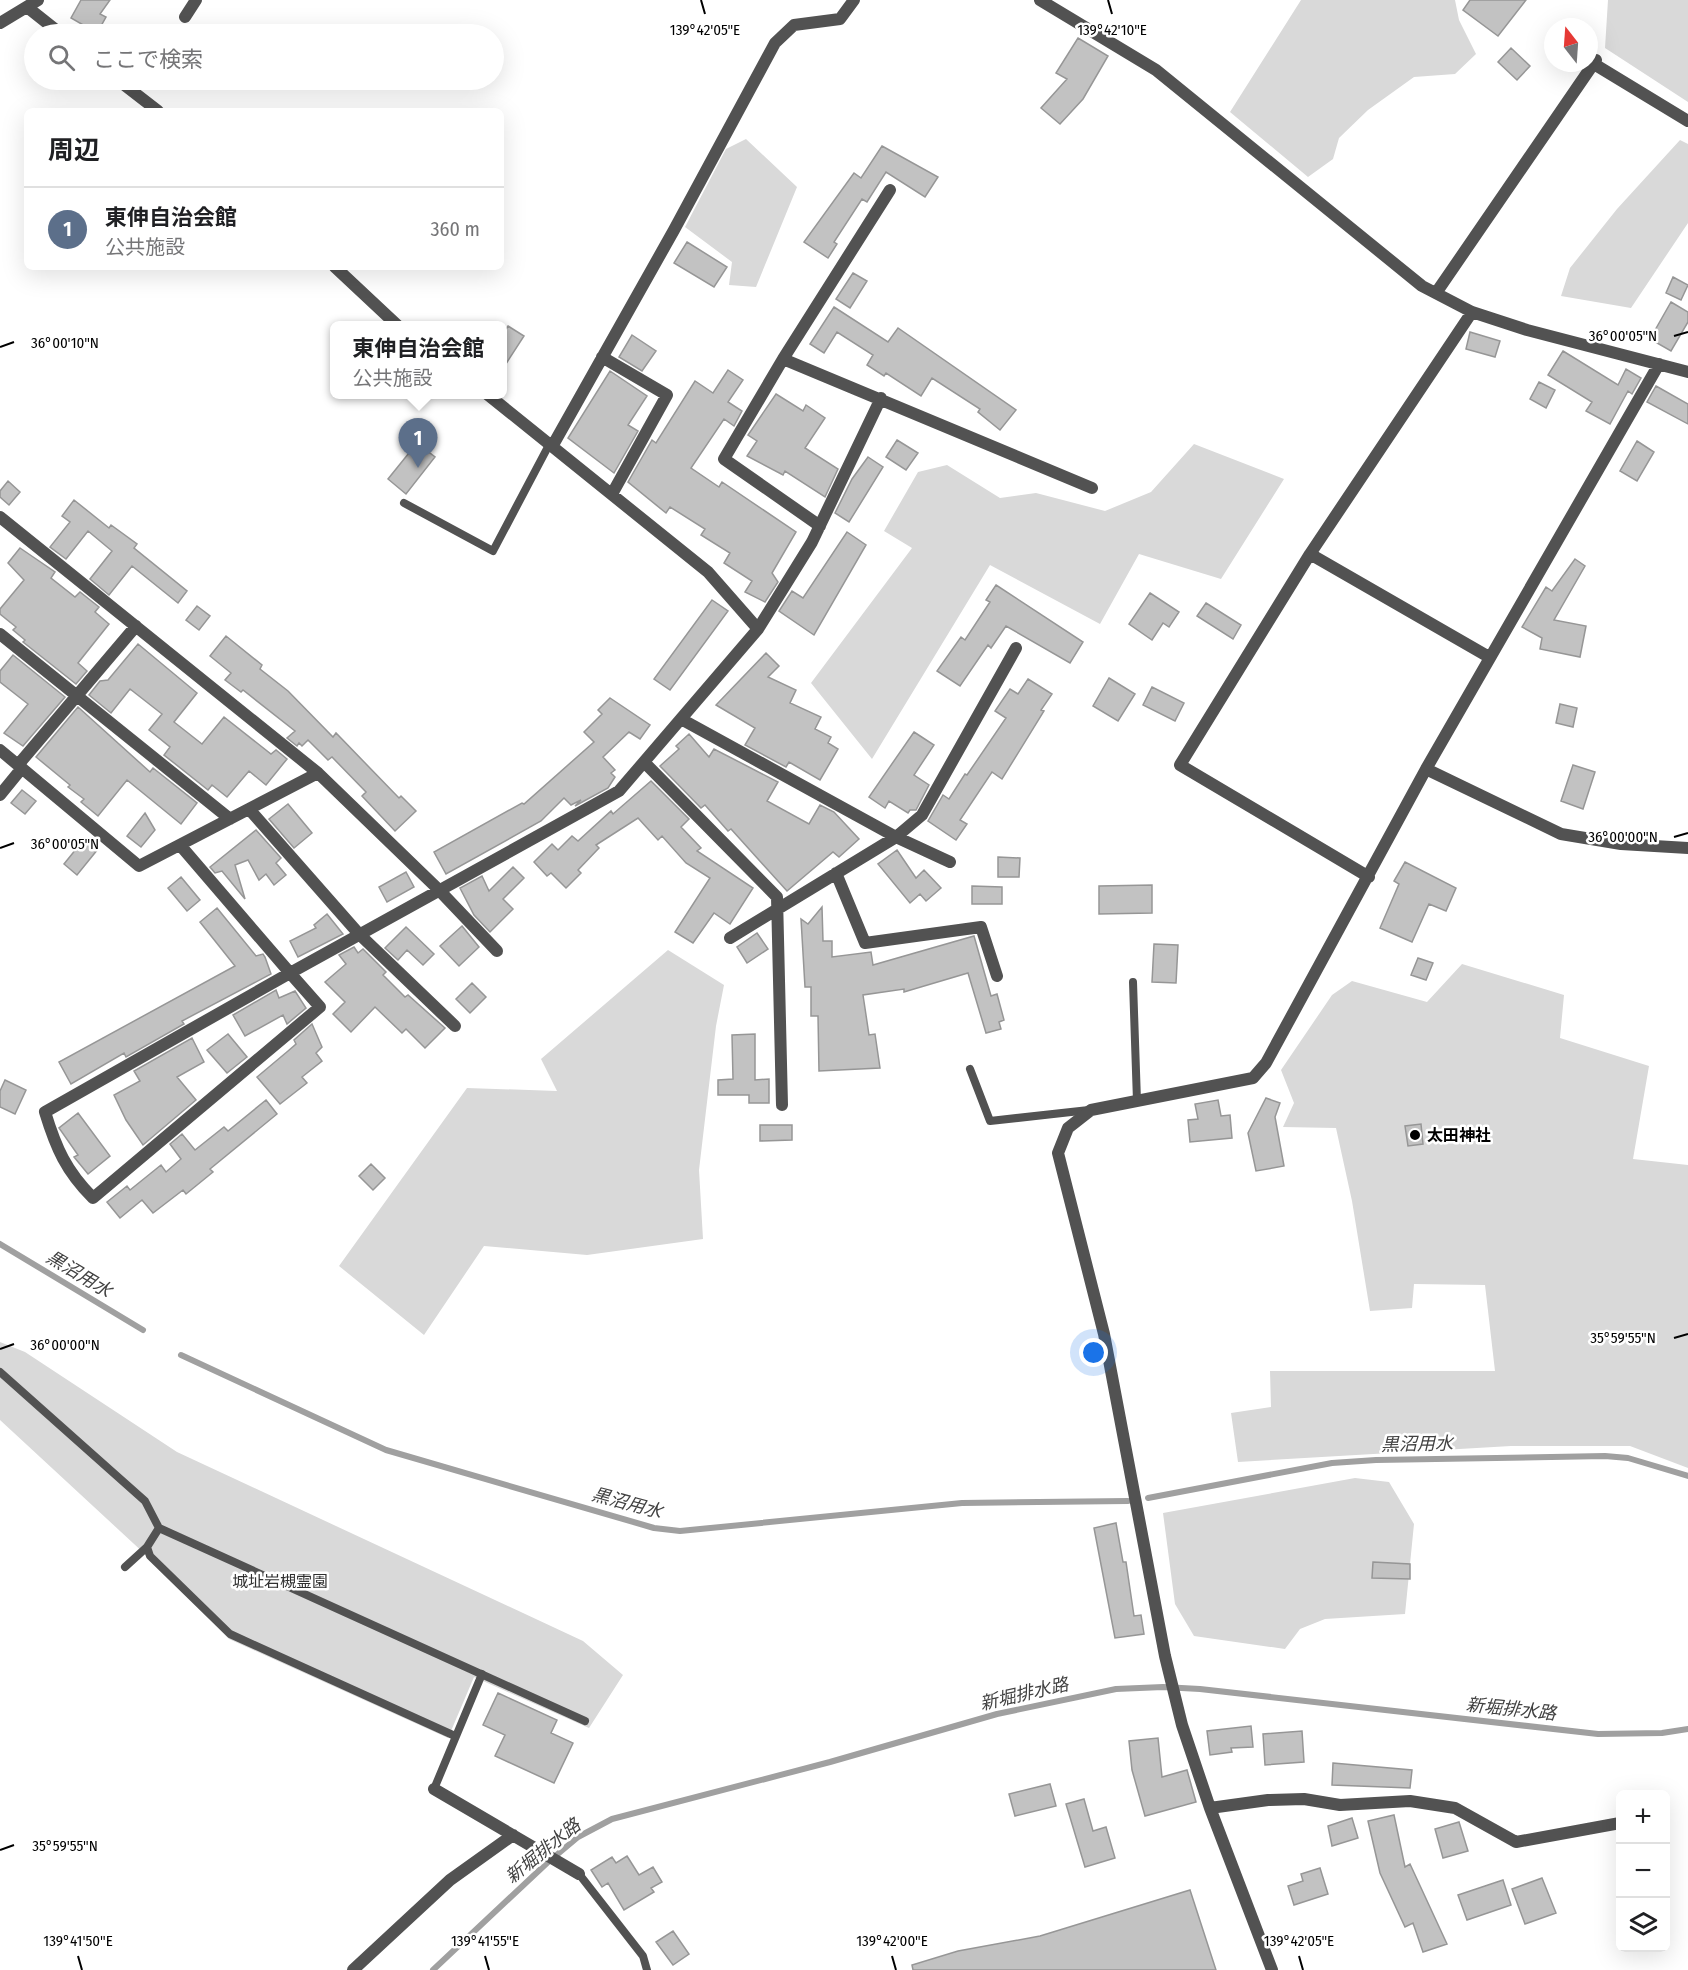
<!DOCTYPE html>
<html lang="ja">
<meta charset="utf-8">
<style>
:root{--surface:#fff;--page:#f6f6f6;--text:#202124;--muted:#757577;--line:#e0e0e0;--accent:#000}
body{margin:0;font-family:"Fira Sans Condensed","Noto Sans JP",sans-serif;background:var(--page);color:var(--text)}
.controls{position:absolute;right:18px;bottom:18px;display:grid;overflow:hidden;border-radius:9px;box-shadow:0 6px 24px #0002}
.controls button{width:54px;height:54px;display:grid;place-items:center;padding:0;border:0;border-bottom:2px solid var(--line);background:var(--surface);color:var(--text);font:30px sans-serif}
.compass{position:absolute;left:1544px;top:18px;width:54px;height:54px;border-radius:50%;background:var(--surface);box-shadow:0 6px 24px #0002;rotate:343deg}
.you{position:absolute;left:1094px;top:1353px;width:21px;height:21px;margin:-15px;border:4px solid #fff;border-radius:50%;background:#1a73e8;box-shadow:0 0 0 9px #1a73e833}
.badge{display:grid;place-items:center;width:39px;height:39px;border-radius:50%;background:var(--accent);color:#fff;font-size:20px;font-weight:700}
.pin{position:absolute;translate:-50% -50px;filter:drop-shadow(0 2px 3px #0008)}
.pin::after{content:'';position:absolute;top:32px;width:21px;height:18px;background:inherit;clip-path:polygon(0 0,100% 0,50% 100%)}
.popup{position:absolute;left:330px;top:321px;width:177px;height:78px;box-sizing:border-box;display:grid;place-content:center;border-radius:9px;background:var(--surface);filter:drop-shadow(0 2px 4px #0005);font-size:20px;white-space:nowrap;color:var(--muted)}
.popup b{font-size:22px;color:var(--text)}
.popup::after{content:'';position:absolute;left:50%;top:100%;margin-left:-12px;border:12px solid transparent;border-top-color:var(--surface)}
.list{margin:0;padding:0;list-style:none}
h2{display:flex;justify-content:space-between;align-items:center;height:78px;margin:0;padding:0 24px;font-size:26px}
h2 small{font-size:20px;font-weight:400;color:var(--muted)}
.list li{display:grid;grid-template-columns:39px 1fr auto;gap:18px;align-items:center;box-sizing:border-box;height:84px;padding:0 24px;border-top:2px solid var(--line)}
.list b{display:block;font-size:22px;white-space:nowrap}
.list p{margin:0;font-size:20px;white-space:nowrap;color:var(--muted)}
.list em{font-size:20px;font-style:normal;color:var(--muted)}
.icon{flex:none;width:33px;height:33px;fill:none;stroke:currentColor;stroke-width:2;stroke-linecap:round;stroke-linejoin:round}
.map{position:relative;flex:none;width:1688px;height:1970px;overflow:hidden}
.search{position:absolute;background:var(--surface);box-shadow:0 6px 24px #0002;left:24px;top:24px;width:480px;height:66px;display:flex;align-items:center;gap:15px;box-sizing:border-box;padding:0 21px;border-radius:33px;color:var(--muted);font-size:22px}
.panel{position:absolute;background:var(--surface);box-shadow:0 6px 24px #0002;left:24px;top:108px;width:480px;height:162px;border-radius:9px}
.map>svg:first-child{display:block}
.green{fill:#d9d9d9}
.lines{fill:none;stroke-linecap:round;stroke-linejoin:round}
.stream{stroke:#a0a0a0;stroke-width:6}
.building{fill:#c2c2c2;stroke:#969696;stroke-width:1.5}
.service{stroke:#525252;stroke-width:8}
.minor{stroke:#525252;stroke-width:12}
.ticks{fill:none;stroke:#000;stroke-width:2}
.poi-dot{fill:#000;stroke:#fff;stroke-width:2}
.labels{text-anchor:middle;stroke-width:5;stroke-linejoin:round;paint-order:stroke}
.poi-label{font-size:16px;font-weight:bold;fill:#000;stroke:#fff;text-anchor:start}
.park-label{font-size:16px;fill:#303030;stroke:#fff}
.water-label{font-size:18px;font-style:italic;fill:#414141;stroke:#fff}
.ticks-label{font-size:15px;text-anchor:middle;fill:#000;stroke:#fff;stroke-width:5;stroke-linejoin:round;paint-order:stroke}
</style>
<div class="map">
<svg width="1688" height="1970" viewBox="0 0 1688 1970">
<rect width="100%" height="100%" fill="#fff"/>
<!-- green -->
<path class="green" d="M1301 0H1455L1459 20 1476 54 1455 74 1414 77 1368 110 1339 138 1333 159 1308 177 1230 112Z
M1608 0H1688V102L1605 48Z
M746 139 797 187 756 287 729 285 732 262 685 227 726 149Z
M1680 140 1688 144V223L1631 308 1561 296 1570 268 1617 209Z
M1194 444 1284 479 1221 579 1139 554 1100 624 990 565 872 759 811 683 912 548 884 531 918 472 947 465 1000 498 1036 493 1105 511 1151 492Z
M668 950 724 985 716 1026 699 1170 703 1239 587 1255 484 1246 424 1335 339 1266 467 1088 557 1091 541 1059Z
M1462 964 1564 995 1560 1038 1649 1066 1633 1159 1688 1165V1468L1630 1446H1511L1238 1462 1231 1413 1271 1407 1270 1371H1495L1485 1285 1414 1284 1412 1308 1370 1311 1352 1201 1336 1128 1283 1127 1294 1103 1281 1070 1332 995 1352 981 1427 1002Z
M0 1342 25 1352 177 1452 583 1641 623 1675 589 1728 474 1677 448 1738 229 1639 160 1568 0 1420Z
M1355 1478 1389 1482 1414 1524 1405 1614 1325 1619 1300 1629 1285 1649 1194 1636 1175 1604 1163 1513Z"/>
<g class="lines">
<!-- stream -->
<path class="stream" d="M0 1244 143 1330
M181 1355 386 1450 654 1528 680 1531 962 1503 1128 1501
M1148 1498 1332 1463 1376 1460 1605 1456 1628 1458 1688 1476
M433 1970 547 1863 578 1837 612 1819 830 1762 997 1714 1116 1689 1163 1687 1200 1689 1598 1734 1662 1733 1688 1729"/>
</g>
<!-- building -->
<path class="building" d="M81 0H110L100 14 106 17 97 33 71 18Z
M1470 0H1526L1498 36 1463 10Z
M1078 38 1108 56 1083 99 1060 124 1041 108 1067 79 1056 73Z
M1511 48 1530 66 1517 80 1498 62Z
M882 146 938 177 925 197 886 172 867 202 862 199 834 242 837 244 828 258 804 242 854 173 861 178Z
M687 242 727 267 714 287 674 263Z
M853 273 867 281 850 308 836 299Z
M1673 277 1688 285 1681 300 1666 293Z
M1671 302 1688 312V322L1671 351 1650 339Z
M834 307 888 342 898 328 1016 410 1000 430 978 412 980 409 932 378 921 396 886 373 884 376 867 365 873 355 837 332 824 353 810 344Z
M508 326 524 336 502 370V336Z
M1470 332 1500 341 1495 357 1466 349Z
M632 335 656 351 642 371 619 357Z
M1563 351 1618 385 1626 369 1641 378 1632 394 1628 391 1610 424 1586 411 1592 402 1548 375Z
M728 370 743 380 728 402 742 411 734 426 724 419 691 468 719 487 722 482 796 532 772 573 778 582 765 602 745 592 752 581 724 563 730 553 701 535 705 529 670 507 666 513 628 482 652 440 656 443 695 381 713 393Z
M610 371 647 396 628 425 638 431 614 473 568 438Z
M1539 382 1555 390 1546 408 1530 399Z
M1656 386 1688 404V424L1647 402Z
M776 394 803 411 806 405 825 418 805 448 838 469 825 497 785 471 783 475 747 456 757 441 748 435Z
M897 440 918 453 906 470 886 457Z
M1637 441 1654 452 1637 481 1620 471Z
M417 443 435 457 406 494 388 479Z
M868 457 883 467 849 522 835 513 852 479Z
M8 481 20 492 9 505 0 497V491Z
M74 500 109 528 111 525 137 544 134 548 187 591 178 603 132 566 109 595 90 579 112 551 88 531 66 559 50 547 70 522 62 516Z
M847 532 866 545 814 635 779 611 792 591 803 598Z
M20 548 55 572 51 578 75 597 80 592 99 607 95 612 109 624 78 663 87 671 76 684 23 642 25 640 13 630 16 627 0 614V609L24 580 8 563Z
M1575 559 1585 566 1554 620 1586 626 1580 657 1540 649 1542 638 1522 627 1546 587 1552 591Z
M996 585 1083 642 1070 663 1006 626 991 648 988 645 960 686 937 671 961 637 965 640 990 602 986 600Z
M1150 593 1179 612 1169 627 1163 623 1152 640 1129 624Z
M712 600 728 611 670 690 654 679Z
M1206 603 1241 625 1233 639 1197 616Z
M197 606 210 616 199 630 186 620Z
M226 636 262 665 260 669 288 691 333 737 336 733 399 798 401 796 416 811 395 831 362 796 366 792 332 757 328 760 308 740 302 746 299 743 297 746 287 738 295 731 243 690 241 692 225 680 231 673 210 656Z
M138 644 197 693 174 722 202 744 224 717 271 754 276 750 287 759 266 785 249 771 227 797 212 785 208 790 164 755 170 747 149 730 162 714 130 689 111 713 89 695 100 681 108 680Z
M766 653 779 666 768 677 796 690 790 703 821 717 815 729 831 737 828 743 838 749 820 780 789 762 786 767 745 745 755 728 716 705Z
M13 655 65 697 23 746 4 733 28 704 0 682V671Z
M1109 678 1135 694 1118 721 1093 706Z
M1028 679 1052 694 1041 710 1044 711 1002 779 992 772 960 820 967 824 956 840 928 821 943 795 949 799 965 774 967 775 1006 718 995 711 1010 689 1018 694Z
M1152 687 1184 703 1175 721 1143 705Z
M610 698 650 725 640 739 629 732 603 757 615 770 611 773 615 777 608 788 575 806 581 800 571 805 564 798 541 821 446 874 434 852 522 803 524 804 594 742 584 732 602 714 598 710Z
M1560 704 1577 708 1573 727 1556 723Z
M78 707 150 772 153 768 197 803 181 824 127 780 98 816 81 802 84 799 68 787 70 785 36 757Z
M914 732 934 745 914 775 929 785 916 810H910L908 813 889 801 885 808 869 797Z
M689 734 709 757 714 749 778 782 767 801 809 824 820 805 834 812 859 839 839 857 833 852 787 891 731 829 728 831 705 805 701 808 660 766 679 749 676 746Z
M1573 765 1595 772 1583 809 1561 801Z
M651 781 689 819 681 827 701 848 697 851 753 888 730 924 714 913 693 943 675 932 710 878 686 863 662 836 658 840 638 818 596 845 599 848 578 870 581 873 566 888 551 873 547 876 534 862 552 844 558 850 572 836 578 841 611 811 613 814Z
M22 790 36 801 25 814 11 803Z
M288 804 312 833 294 848 269 819Z
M145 813 155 830 141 847 127 836Z
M256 830 281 858 276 863 286 875 274 885 266 874 259 880 248 860 235 865 245 899 222 871 215 873 210 867Z
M85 838 98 849 77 875 64 864Z
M897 850 916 878 924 870 941 888 926 901 920 894 910 903 878 864Z
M998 857 1020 858 1019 877H998Z
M1405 862 1456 888 1446 911 1429 904 1412 942 1380 928 1399 884 1394 881Z
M513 867 524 878 503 899 513 909 490 932 474 915 460 888 482 876 489 891Z
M406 872 414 887 387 902 379 887Z
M181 877 200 900 187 911 168 888Z
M1152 885V913L1099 914V886Z
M972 886 1002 887V904H972Z
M822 907 823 941H832V957L871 952 873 965 974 936 991 996 997 994 1004 1020 999 1022 1001 1029 986 1033 968 973 904 992V989L863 995 869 1035 875 1034 880 1068 819 1071 818 1016H811V987H805L801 919 808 924Z
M217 908 256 956 263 954 265 957 271 974 182 1021 184 1024 126 1057 124 1053 71 1084 59 1062 235 966 200 922Z
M327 914 343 934 298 957 290 941 316 928 314 925Z
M462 926 479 947 459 966 440 946Z
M406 927 434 954 423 965 407 950 398 960 385 948Z
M757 933 768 949 747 963 737 947Z
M1154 944 1178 945 1176 983 1152 982Z
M354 947 358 953 363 949 386 972 383 975 405 997 408 995 445 1028 425 1048 406 1029 402 1033 375 1007 351 1032 333 1014 345 1002 325 982 346 964 339 955Z
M1418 958 1433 963 1426 980 1411 975Z
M472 983 486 997 470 1013 456 999Z
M276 990 279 998 295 991 306 1008 287 1024 283 1015 245 1036 233 1015Z
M312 1024 322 1047 316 1053 322 1061 302 1077 307 1083 280 1104 257 1077 288 1051 296 1044 294 1040Z
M228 1034 247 1057 227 1073 207 1050Z
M755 1034V1080L769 1079V1103H749V1095H718V1080L733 1079 732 1035Z
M192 1038 204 1062 177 1077 196 1100 143 1145 126 1120 114 1095 140 1081 134 1071Z
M5 1080 26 1090 15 1114 0 1107V1091Z
M1266 1098 1280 1103 1275 1117 1284 1166 1256 1171 1248 1133Z
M266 1100 277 1114 210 1169 213 1172 186 1194 183 1190 153 1213 142 1200 120 1218 107 1202 127 1186 130 1190 161 1165 166 1172 181 1159 170 1144 182 1134 195 1150 224 1127 228 1131Z
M1218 1100 1221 1116 1230 1115 1232 1138 1190 1142 1188 1120 1198 1119 1195 1104Z
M78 1113 110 1156 88 1174 74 1157 78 1155 59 1128Z
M1421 1124 1423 1144 1408 1146 1405 1126Z
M760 1125H792V1140L760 1141Z
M371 1164 385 1178 373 1190 359 1176Z
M1116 1523 1123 1562H1126L1134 1616 1141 1615 1144 1634 1115 1638 1094 1528Z
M1373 1562 1410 1564V1579L1372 1578Z
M498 1693 557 1720 551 1733 573 1743 554 1783 495 1756 505 1735 483 1725Z
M1251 1726 1253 1747 1231 1748 1232 1752 1210 1755 1207 1731Z
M1302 1731 1304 1762 1265 1765 1263 1734Z
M1158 1738 1162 1777 1187 1770 1196 1802 1145 1816 1132 1770 1129 1741Z
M1333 1763 1412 1770 1410 1788 1332 1785Z
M1050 1784 1056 1806 1015 1816 1009 1794Z
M1084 1799 1093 1831 1106 1827 1115 1858 1085 1867 1066 1804Z
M1394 1815 1405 1867 1410 1864 1447 1944 1423 1952 1413 1923 1405 1927 1380 1873 1368 1821Z
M1352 1818 1358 1838 1332 1846 1328 1826Z
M1459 1822 1468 1851 1443 1858 1435 1829Z
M627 1856 639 1875 653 1867 662 1882 651 1888 654 1892 624 1910 608 1883 602 1887 591 1870 612 1857 616 1863Z
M1320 1868 1328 1894 1294 1905 1288 1886 1303 1881 1301 1874Z
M1542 1878 1556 1913 1525 1924 1512 1889Z
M1503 1880 1511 1905 1467 1920 1458 1895Z
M1190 1890 1216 1970H913L912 1965 958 1951 1040 1936Z
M673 1931 689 1954 673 1965 656 1942Z"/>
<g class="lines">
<!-- service -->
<path class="service" d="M404 503 493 551 550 443
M1133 982 1137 1101
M970 1069 990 1121 1089 1110
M0 1372 145 1501 159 1528 585 1721
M147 1547 150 1556 230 1634 455 1736
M125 1567 147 1547 159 1528
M434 1789 482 1674
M579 1874 643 1956 647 1970"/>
<!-- minor -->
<path class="minor" d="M1040 0 1156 70 1422 286 1472 312 1527 330 1688 372
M27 7 61 34
M185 17 196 0
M0 23 38 0
M1594 64 1688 121
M118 80 158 111
M335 267 398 326
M1436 293 1596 60
M602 357 667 395 612 494
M783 359 1092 488
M487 394 708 572 758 629
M553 445 674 230 775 43 794 25 840 19 854 0
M0 517 318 773 438 889 497 951
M820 526 724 459 783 359 890 190
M1310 554 1489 657
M0 634 230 819
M681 719 896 837 950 862
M0 750 139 866 318 773
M644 762 777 897 782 1105
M18 765 136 626
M1426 769 1561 834 1621 844 1688 848
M0 795 22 768
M249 809 359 934 455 1026
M180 845 290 973 619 791 758 629 812 542 881 398
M836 873 865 943 981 927 997 976
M1369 877 1180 765 1310 554 1472 312
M730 938 896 837 922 815 1016 648
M290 973 320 1007 93 1198C66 1171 56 1148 45 1112Z
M434 1789 579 1874
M1210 1808 1268 1800 1304 1799 1340 1805 1410 1801 1455 1808 1516 1842 1620 1823
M353 1970 450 1880 513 1835
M1272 1970 1210 1808 1182 1725 1165 1656 1104 1334 1058 1153 1068 1128 1091 1110 1253 1078 1266 1063 1426 769 1659 364"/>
</g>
<!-- ticks -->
<path class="ticks" d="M701 0 705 14M1108 0 1112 14M1674 336 1688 332M0 347 14 342M1674 837 1688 833M0 848 14 843M1674 1338 1688 1334M0 1349 14 1344M0 1850 14 1845M78 1956 82 1970M485 1956 489 1970M892 1956 896 1970M1299 1956 1303 1970"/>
<!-- markers -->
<circle class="poi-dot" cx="1415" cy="1135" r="6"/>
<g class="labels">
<!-- poi labels -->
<g class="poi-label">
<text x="1427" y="1141">太田神社</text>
</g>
<!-- park labels -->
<g class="park-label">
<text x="280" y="1587">城址岩槻霊園</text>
</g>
<!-- water labels -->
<g class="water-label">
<text transform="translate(79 1274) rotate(31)" y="6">黒沼用水</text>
<text transform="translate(1417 1444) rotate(-1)" y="6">黒沼用水</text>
<text transform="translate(627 1503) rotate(15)" y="6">黒沼用水</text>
<text transform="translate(1024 1694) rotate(-13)" y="6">新堀排水路</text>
<text transform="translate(1511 1709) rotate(6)" y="6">新堀排水路</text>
<text transform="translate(543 1851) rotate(-39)" y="6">新堀排水路</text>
</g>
</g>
<g class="ticks-label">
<text x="705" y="35">139°42'05"E</text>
<text x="1112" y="35">139°42'10"E</text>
<text x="1623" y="341">36°00'05"N</text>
<text x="65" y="348">36°00'10"N</text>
<text x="1623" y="842">36°00'00"N</text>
<text x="65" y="849">36°00'05"N</text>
<text x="1623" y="1343">35°59'55"N</text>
<text x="65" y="1350">36°00'00"N</text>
<text x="65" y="1851">35°59'55"N</text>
<text x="78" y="1946">139°41'50"E</text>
<text x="485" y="1946">139°41'55"E</text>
<text x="892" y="1946">139°42'00"E</text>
<text x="1299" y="1946">139°42'05"E</text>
</g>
</svg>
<div class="controls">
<button>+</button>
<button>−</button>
<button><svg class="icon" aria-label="layers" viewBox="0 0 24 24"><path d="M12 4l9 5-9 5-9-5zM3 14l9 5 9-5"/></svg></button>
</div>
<svg class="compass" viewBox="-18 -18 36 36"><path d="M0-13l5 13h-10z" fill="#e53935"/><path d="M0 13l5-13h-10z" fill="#757577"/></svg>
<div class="you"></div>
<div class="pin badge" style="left:418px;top:468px;background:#5c6f8a">1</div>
<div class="popup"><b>東伸自治会館</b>公共施設</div>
<div class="search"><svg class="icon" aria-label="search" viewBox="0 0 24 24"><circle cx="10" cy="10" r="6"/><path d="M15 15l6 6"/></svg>ここで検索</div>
<section class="panel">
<h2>周辺<small></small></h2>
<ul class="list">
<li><span class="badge" style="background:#5c6f8a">1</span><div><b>東伸自治会館</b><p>公共施設</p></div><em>360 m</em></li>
</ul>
</section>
</div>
